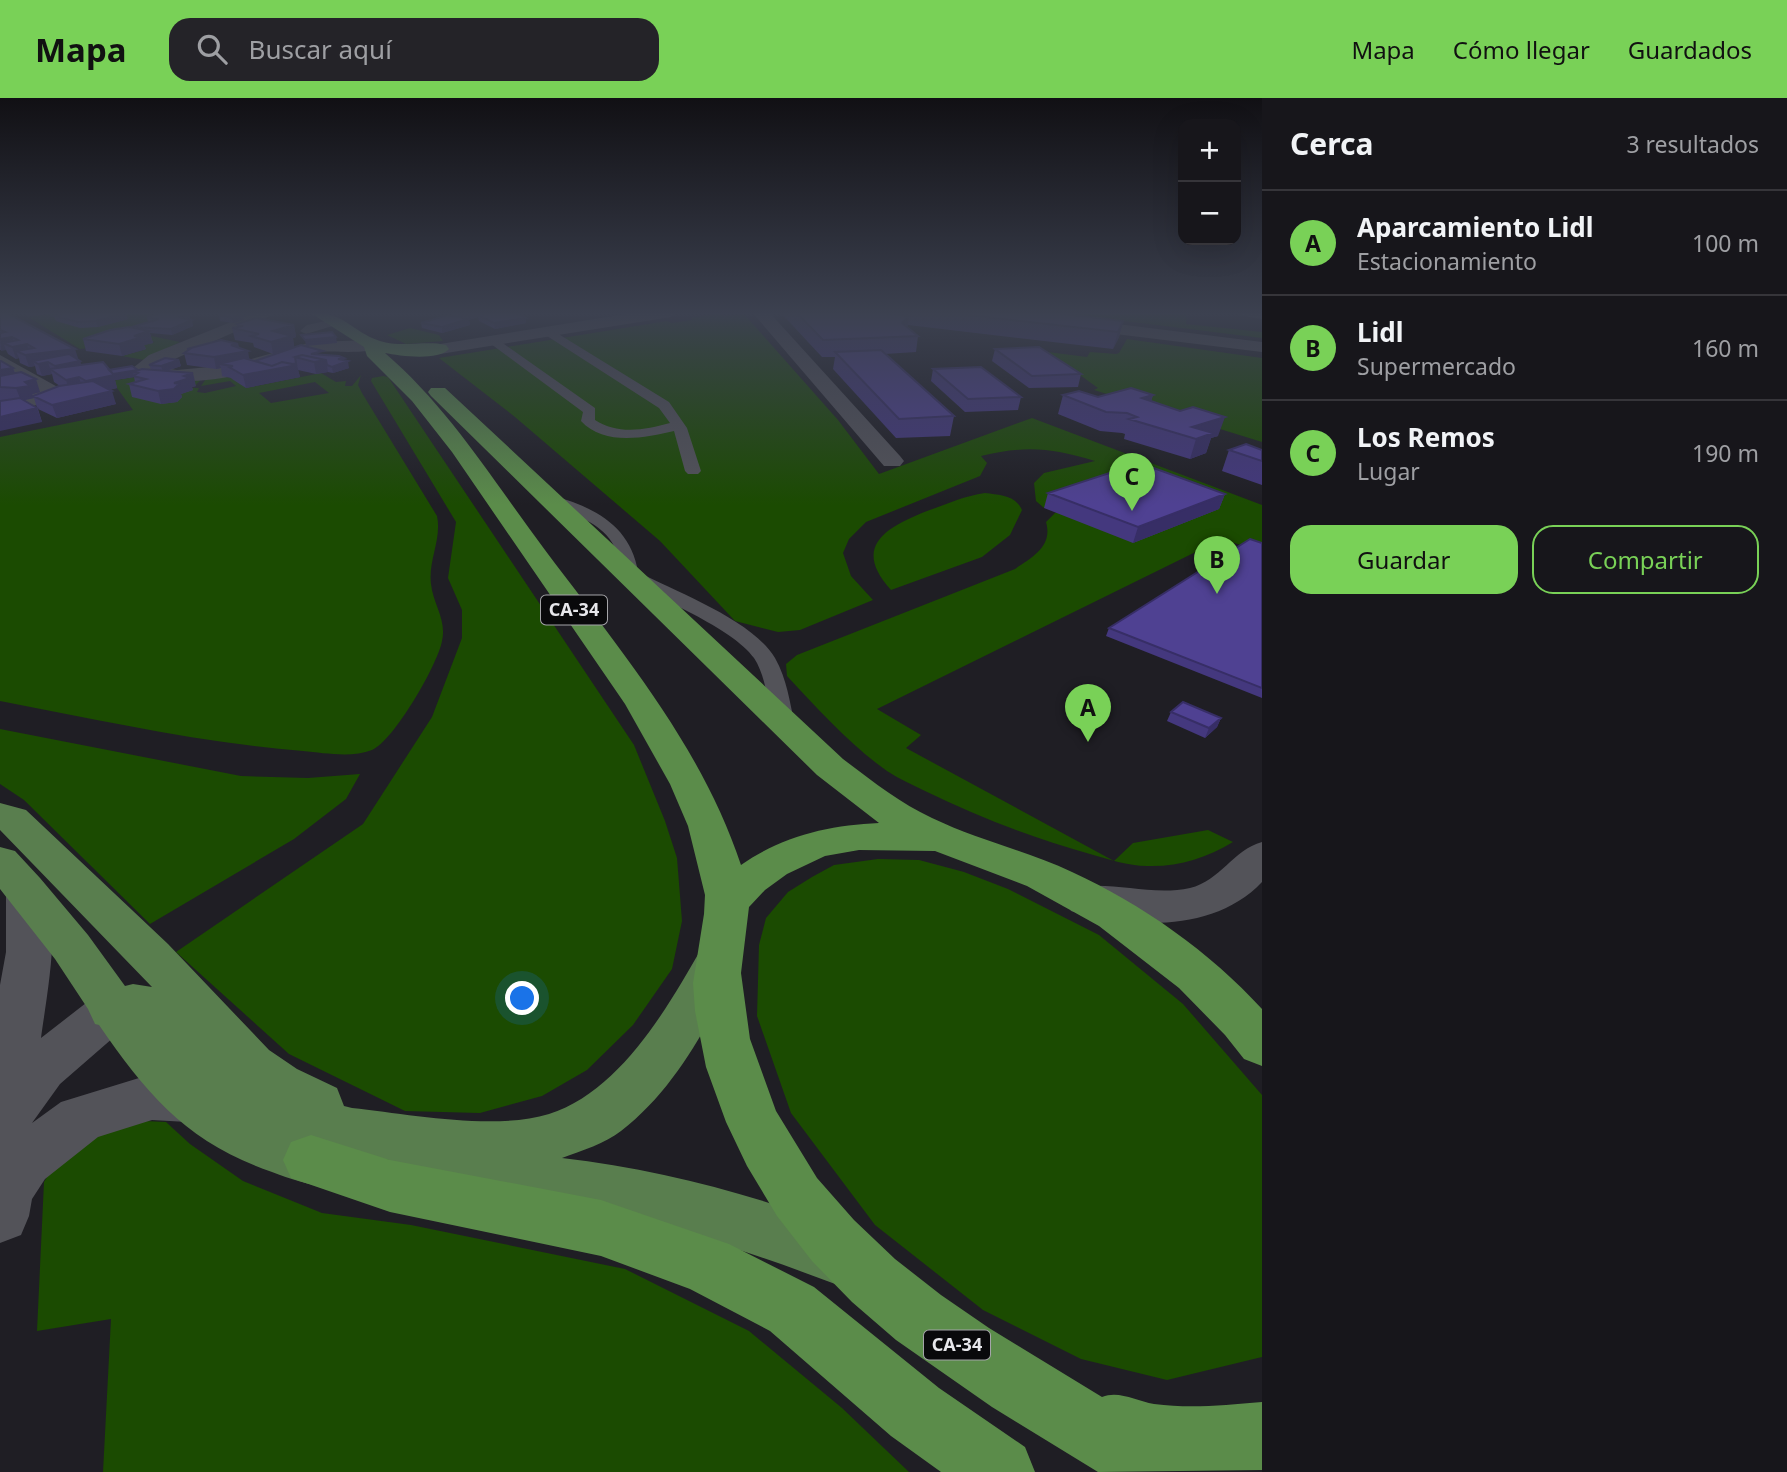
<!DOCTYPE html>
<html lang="es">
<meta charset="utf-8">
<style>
:root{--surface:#17161b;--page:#242328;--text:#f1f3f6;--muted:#9e9fa3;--line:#36353a;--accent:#79d157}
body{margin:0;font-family:"Noto Sans",sans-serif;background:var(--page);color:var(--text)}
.controls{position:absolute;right:21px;top:21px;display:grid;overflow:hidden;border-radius:14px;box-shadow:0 7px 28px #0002}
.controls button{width:63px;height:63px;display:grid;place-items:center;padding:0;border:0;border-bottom:2px solid var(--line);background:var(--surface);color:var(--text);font:35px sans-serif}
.you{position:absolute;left:523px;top:901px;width:24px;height:24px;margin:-18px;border:5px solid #fff;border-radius:50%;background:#1a73e8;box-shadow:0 0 0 10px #1a73e833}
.badge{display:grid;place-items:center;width:46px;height:46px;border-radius:50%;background:var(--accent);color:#111;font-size:23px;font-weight:700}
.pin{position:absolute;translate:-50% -58px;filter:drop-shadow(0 2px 4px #0008)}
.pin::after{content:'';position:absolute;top:37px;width:24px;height:21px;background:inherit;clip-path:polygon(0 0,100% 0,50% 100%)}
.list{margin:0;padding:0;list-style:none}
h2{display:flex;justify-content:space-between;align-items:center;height:91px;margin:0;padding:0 28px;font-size:30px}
h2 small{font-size:23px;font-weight:400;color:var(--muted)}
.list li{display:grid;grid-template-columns:46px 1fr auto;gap:21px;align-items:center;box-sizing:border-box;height:105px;padding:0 28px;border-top:2px solid var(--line)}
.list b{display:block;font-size:26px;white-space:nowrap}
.list p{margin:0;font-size:23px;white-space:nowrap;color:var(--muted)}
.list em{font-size:23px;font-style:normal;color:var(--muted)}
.actions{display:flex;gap:14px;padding:21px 28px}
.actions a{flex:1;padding:16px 0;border:2px solid var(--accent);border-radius:21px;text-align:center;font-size:24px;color:var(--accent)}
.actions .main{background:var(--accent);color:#111}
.icon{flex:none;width:38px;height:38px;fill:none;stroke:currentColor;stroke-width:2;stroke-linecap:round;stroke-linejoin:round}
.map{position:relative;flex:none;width:1262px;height:1374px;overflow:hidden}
header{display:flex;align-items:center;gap:42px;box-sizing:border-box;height:98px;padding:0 35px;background:var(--accent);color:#111}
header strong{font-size:33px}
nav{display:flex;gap:38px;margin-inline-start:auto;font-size:24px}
.search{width:490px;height:63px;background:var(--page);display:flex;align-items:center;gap:18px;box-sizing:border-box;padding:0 24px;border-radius:21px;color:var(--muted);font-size:26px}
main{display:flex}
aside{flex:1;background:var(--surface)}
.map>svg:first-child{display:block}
.green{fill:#1b4b01;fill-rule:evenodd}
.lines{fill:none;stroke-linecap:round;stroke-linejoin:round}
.service{fill:#535359;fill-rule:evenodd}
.pedestrian{fill:#535359;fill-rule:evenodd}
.minor{fill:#535359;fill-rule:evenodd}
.tertiary{fill:#535359;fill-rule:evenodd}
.primary{fill:#597e4e;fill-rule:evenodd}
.trunk{fill:#5b8c4a;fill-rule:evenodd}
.wall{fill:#44387e;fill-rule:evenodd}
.shaded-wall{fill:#372e66}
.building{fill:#4f4192;stroke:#372e66;stroke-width:2}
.labels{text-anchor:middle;stroke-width:5;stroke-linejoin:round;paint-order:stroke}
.shield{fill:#09090b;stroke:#a4a4a8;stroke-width:2}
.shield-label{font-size:18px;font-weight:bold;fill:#e7e7eb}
</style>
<header>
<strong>Mapa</strong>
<div class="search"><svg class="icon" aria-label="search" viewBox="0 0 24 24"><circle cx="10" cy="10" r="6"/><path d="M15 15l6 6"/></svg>Buscar aquí</div>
<nav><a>Mapa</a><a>Cómo llegar</a><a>Guardados</a></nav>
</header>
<main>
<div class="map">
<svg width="1262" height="1374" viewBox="0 0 1262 1374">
<rect width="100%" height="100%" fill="#1f1e24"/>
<!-- green -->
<path class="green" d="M59 214H188L96 240 137 235 180 244 144 262 122 258 144 252 137 249 155 244 148 242 80 251 28 219Z
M1052 214H1187L1186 226 1262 234V240Z
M719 215 725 218 744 216 838 322 879 376 1032 320 1262 407V444L1247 449 1222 441 877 611 921 637 906 650 1114 763 1133 745 1208 732 1233 744C1206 760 1179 769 1147 768 1128 768 1108 761 1090 756 1033 740 978 719 925 693 913 687 899 681 887 673 850 647 818 611 787 578L786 566 797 557 1015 471C1033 459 1053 448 1046 424L1055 415 1136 379 1044 410 1036 403 1034 385 1044 375 1095 363C1052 350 1026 347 981 358L987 365 980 378 866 424 849 441 843 455 851 478 873 502 800 532 778 534 735 523 660 443 515 319 439 260 667 223 672 225 692 222 691 220Z
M410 230 439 237 443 243 406 246 387 237Z
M1127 241 1262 260V344L1094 292 1098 290 1048 254 1087 259 1090 254 1116 256 1119 255Z
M321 275 336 284 346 283 345 288H352L361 277 358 287 362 295 437 418C442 441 428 463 431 486 433 506 447 522 442 543 438 566 394 643 372 652 352 660 324 655 303 653 201 645 100 622 0 603V339L133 312 112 283 140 278H204L196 287 146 283 177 298 187 290H199L197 294 205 295 236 288 230 283 201 288 208 278 236 280 246 290ZM315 284 329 295 271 305 259 295Z
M383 278 388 279 634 647 665 723 677 760 682 823 672 871 633 927 587 972 542 998 480 1015 405 1013 289 956 176 854 363 726 432 619 462 540V512L448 480 456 424 371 283 372 280Z
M985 395C1000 397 1015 397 1022 412L1010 437 982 459 891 492C851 448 887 429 927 413 947 406 964 398 985 395Z
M0 631 241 678 308 680 360 676 346 701 294 741 150 826 24 702 0 686Z
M878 761 919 762 964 774 1008 791 1099 837 1183 906 1262 997V1259L1167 1282 1081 1261 983 1212 875 1127 791 1015 757 918 759 847 766 820 788 794 812 779 834 767Z
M144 1023 166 1024 190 1046 243 1083 322 1115 411 1127 625 1171 749 1233 842 1310 909 1374H103L111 1221 37 1233 44 1084C69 1041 99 1038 144 1023Z"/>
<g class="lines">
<!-- service -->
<path class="service" d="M335 221 339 222V226L306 236 300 233 307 227Z
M544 232H552L669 304 687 330 701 373 698 376H688L685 373 674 333C644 340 604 348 581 323L583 314 487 243 497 241 595 310V322C618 337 645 332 670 325L659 310 544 236Z
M553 398C595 409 631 429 638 474 678 495 751 521 775 560 787 581 790 605 795 628L792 633H776L773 628C768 606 766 578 754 560 733 530 656 499 623 481 617 471 618 459 614 448 602 424 570 415 547 406L545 403Z"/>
<!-- pedestrian -->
<path class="pedestrian" d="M1236 214H1262V221L1243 218Z"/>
<!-- minor -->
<path class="minor" d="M256 214H279L157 269 177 272 230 267 312 244 373 242 382 247C373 258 330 252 314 254 288 258 262 270 237 277 215 283 149 290 133 270L149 257Z
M752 214H769L900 358 904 363 900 368H884Z
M0 257 63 292 66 296 63 300 0 317V305L39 294 0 271Z
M28 780 43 784C63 817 46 901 41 940L95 898 112 893 129 898 137 912 129 926 60 986 32 1025 61 1004 152 976 187 978 206 985 214 1001 206 1017 187 1024 152 1022 98 1039 45 1081 32 1101 29 1118 21 1137 0 1145V887L6 854V795L13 784Z"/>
<!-- tertiary -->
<path class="tertiary" d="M638 214H679L671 219 440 256 431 251 440 246Z
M970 214H1021L1262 244V254L978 219Z
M1262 744V784C1215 834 1133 831 1071 813L1065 802 1071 791C1107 781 1150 799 1190 790 1220 783 1233 752 1262 744Z"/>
<!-- primary -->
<path class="primary" d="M0 705 26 712 168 846 269 952 297 971 337 990 344 1008 352 1010C409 1016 494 1033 549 1016 619 994 667 911 701 851L718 846 735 851 741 863C709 924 677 990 621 1033 606 1045 581 1053 562 1060 667 1072 770 1101 867 1140L876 1161 867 1182 846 1190C774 1163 702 1137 626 1122 556 1109 484 1104 413 1096L393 1089 385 1071 389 1062 362 1059 364 1063 356 1081C350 1083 342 1088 335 1088 315 1090 291 1081 272 1074 188 1045 148 998 99 927L95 926 88 911 55 861 0 791V749L15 753 40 780 88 837 125 888 133 886 152 889 0 732Z"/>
<!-- trunk -->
<path class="trunk" d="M309 214C346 214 350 233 380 243 402 250 425 242 446 247L449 251C438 263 400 258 385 255 450 311 494 384 545 452 620 552 701 647 741 767 782 738 830 727 879 725L817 677 431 298 428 294 431 290H445L843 661C872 683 900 705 932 720 978 742 1027 753 1072 774 1142 806 1210 854 1262 911V968L1244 961 1225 937 1179 890 1099 828 1027 788 935 753 859 752 825 758 787 776 765 792 749 809 741 875 750 941 776 1013 817 1080 854 1122 895 1161 941 1197 989 1230 1102 1299C1119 1292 1136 1303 1154 1306 1192 1311 1224 1307 1262 1304V1372L1098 1374 992 1309 896 1242 852 1204 812 1163 777 1118 747 1068 726 1024 706 969 695 913 693 885 704 816 705 797 688 728 670 686 625 606 452 354 412 303 367 258 364 249Z
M311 1037 390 1062 601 1102 729 1146 814 1189 939 1290 1025 1349 1035 1374H941L891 1338 770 1233 690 1191 601 1158 390 1114 291 1080 283 1062 291 1044Z"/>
</g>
<!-- wall -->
<path class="wall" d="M0 214 80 263 81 267 109 272 151 271 149 267 179 262 181 268 167 273 196 288 192 289 193 292 181 296 182 299 177 304 161 306 132 299 129 286 135 284 134 279 115 282 117 290 109 292 116 306 57 320 38 311 42 324 7 302H0V263L13 270 15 275 40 294 32 296 33 297 60 288 54 284 52 276 42 278 37 276 35 268 29 269 20 265 19 260 16 261 8 256 6 252H0ZM34 300 37 310 24 302Z
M204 214H255L256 216 243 219 244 222 233 225 220 223 219 217H220Z
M453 214H519L517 216 526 225 495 231 479 223 478 219 469 222 470 227 442 235 422 230 421 225 453 218Z
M780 214H887L886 215 900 217 901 214H1047L1123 223 1119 239 1113 251 908 227 907 229 918 238 916 254 885 256 954 318 950 338 896 340 833 271 835 259H822Z
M54 218 128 221 98 229 80 230 56 223Z
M147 219 191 222 193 228 172 237 150 235 153 245 144 247 146 251 122 258 86 253 83 241 132 230V229L148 224Z
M237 226 294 227 296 239 293 240 294 249 273 256 254 249 253 245 235 242 232 230 237 229Z
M238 246 239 250 249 262 255 263 324 257 344 263 349 270 333 275 328 274 316 276 298 272 300 279 246 290 232 281 231 280 222 278 221 270 216 271 187 267 184 255 187 253V251Z
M995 251 1081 276 1078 289 1029 290 992 263Z
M933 271 1021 299 1018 312 965 314 931 283Z
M1063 297 1098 299 1153 297 1151 303 1218 338 1211 340 1206 355 1190 361 1124 341 1125 336 1122 335 1100 333 1058 316Z
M1229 352H1262V387L1222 373Z
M1048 395 1225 396 1219 411 1133 445 1044 410Z
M1262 445V600L1106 538 1109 530Z
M1171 614 1221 620 1217 629 1205 640 1167 623Z"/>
<!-- shaded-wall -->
<path class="shaded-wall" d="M26 214H59L28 219Z
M240 214H255L256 216 243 219 244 222 233 225 232 220 240 217Z
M475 214H484V217H478V219L469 222 470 227 442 235V229L468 221V217Z
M126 215 128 221 98 229 96 223Z
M189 216 191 222 179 219Z
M909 218 907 234 902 225Z
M526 220V225L495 231 494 225Z
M192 222 193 228 172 237 171 231Z
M1123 223 1119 239 1113 251 1118 234Z
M294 227 296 239 293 240 294 249 273 256 271 244 273 233Z
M149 233 153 245 144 247 146 251 122 258 119 246 134 238Z
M0 235 12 239 15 248 27 246 30 257 75 251 79 263 48 264 52 276 42 278 38 266 33 263 35 268 29 269 25 257 16 253 19 260 16 261 12 249 3 245 6 252 1 253Z
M336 239 337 245 306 248 305 242Z
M238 246 240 254 248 253 250 265 219 266 221 270 216 271 214 259 231 247Z
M344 260V265L348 263 349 270 333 275 332 269 338 261Z
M179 262 181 268 163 274 161 268Z
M326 262 328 274 316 276 314 264Z
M80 263 84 275 58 276 55 268Z
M296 265V267H297L300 279 246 290 243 277Z
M13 270 17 282 0 286V272Z
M138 272V275L133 274 134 279 115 282 117 290 90 296 86 283 110 276Z
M193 275 196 288 192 289 193 292 181 296 182 299 177 304 161 306 158 293 184 278Z
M79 279 83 292 70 295 66 282Z
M36 281 40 294 32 296 34 300 21 303 16 290 25 284Z
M112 293 116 306 57 320 52 307Z
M1153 297 1147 316 1142 300Z
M37 310 42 324 0 333V319Z
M1225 319 1218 338 1211 340 1206 355 1190 361 1196 341 1192 329Z
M1225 396 1219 411 1133 445 1138 429Z
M1221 620 1217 629 1205 640 1209 630Z"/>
<!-- building -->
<path class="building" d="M0 214H5L75 251 25 257 16 253 34 250 27 246 12 249 3 245 18 242 12 239 0 241V235L5 234 0 232Z
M164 214H180L189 216 179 219 192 222 171 231 132 229 159 221 147 219Z
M230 214H231L242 216 232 220 219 217Z
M454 214H475L468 217Z
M487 214H514L526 220 494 225 478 217Z
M796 214H877L909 218 902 225 918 238 823 242Z
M942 214H1047L1123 223 1118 234Z
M65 215H126L96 223 78 224 54 218Z
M448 217 469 221 442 229 421 225Z
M256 220 294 227 273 233 292 238 271 244 251 238 259 236 232 230 243 228 237 226Z
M129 229 149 233 134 238 142 239 119 246 83 241 110 232Z
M332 234 336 239 305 242 301 237Z
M221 242 238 246 231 247 248 253 214 259 184 255 190 251H187Z
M301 247 323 253 311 256 339 258 344 260 338 261 348 263 332 269 327 267 326 262 302 257 295 259 296 265 293 266 282 264 272 268 255 263Z
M1039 249 1081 276 1032 278 995 251Z
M881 252 954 318 899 321 835 254Z
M69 256 80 263 55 268 48 264 38 266 33 263Z
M302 257 326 262 314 264 295 259Z
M165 260 179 262 161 268 149 267Z
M244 260 272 268 282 264 297 267 243 277 229 269 233 268 219 266Z
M0 263H1L13 270 0 272Z
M103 264 114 277 86 283 79 279 66 282 50 271Z
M132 268 138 272 113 276 109 272Z
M981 269 1021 299 968 301 933 271Z
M142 271 193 275 184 278 190 280 174 285 179 286 174 291 158 293 129 286 146 281 133 278 138 275 133 274Z
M21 274 36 281 25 284 30 288 16 290 0 289V278Z
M93 283 112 293 52 307 33 298 59 288Z
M1131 290 1153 297 1142 300 1180 313 1193 309 1225 319 1192 329 1213 335 1196 341 1129 321 1137 319 1127 315 1106 314 1063 297 1079 293 1098 299Z
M20 300 37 310 0 319V303Z
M1246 346 1262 352V363L1229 352Z
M1140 365 1225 396 1138 429 1048 395Z
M1250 441 1262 445V590L1109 530Z
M1183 604 1221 620 1209 630 1171 614Z"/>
<!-- sky -->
<linearGradient id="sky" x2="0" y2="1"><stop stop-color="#111014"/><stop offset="0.53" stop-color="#3c4150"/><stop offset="1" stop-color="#3c4150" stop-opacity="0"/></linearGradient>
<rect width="1262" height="407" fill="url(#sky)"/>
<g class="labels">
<!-- shield labels -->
<g class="shield">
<rect x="541" y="497.5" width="66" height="29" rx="5"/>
<rect x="924" y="1232.5" width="66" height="29" rx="5"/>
</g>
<g class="shield-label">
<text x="574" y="518">CA-34</text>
<text x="957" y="1253">CA-34</text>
</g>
</g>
</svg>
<div class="controls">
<button>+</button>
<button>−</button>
</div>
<div class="you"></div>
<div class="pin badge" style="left:1088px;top:644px">A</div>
<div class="pin badge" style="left:1217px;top:496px">B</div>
<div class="pin badge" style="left:1132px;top:413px">C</div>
</div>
<aside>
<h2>Cerca<small>3 resultados</small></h2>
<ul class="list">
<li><span class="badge">A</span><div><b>Aparcamiento Lidl</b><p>Estacionamiento</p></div><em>100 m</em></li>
<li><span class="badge">B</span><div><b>Lidl</b><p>Supermercado</p></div><em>160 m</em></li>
<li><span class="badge">C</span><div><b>Los Remos</b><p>Lugar</p></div><em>190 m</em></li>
</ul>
<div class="actions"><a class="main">Guardar</a><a>Compartir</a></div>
</aside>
</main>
